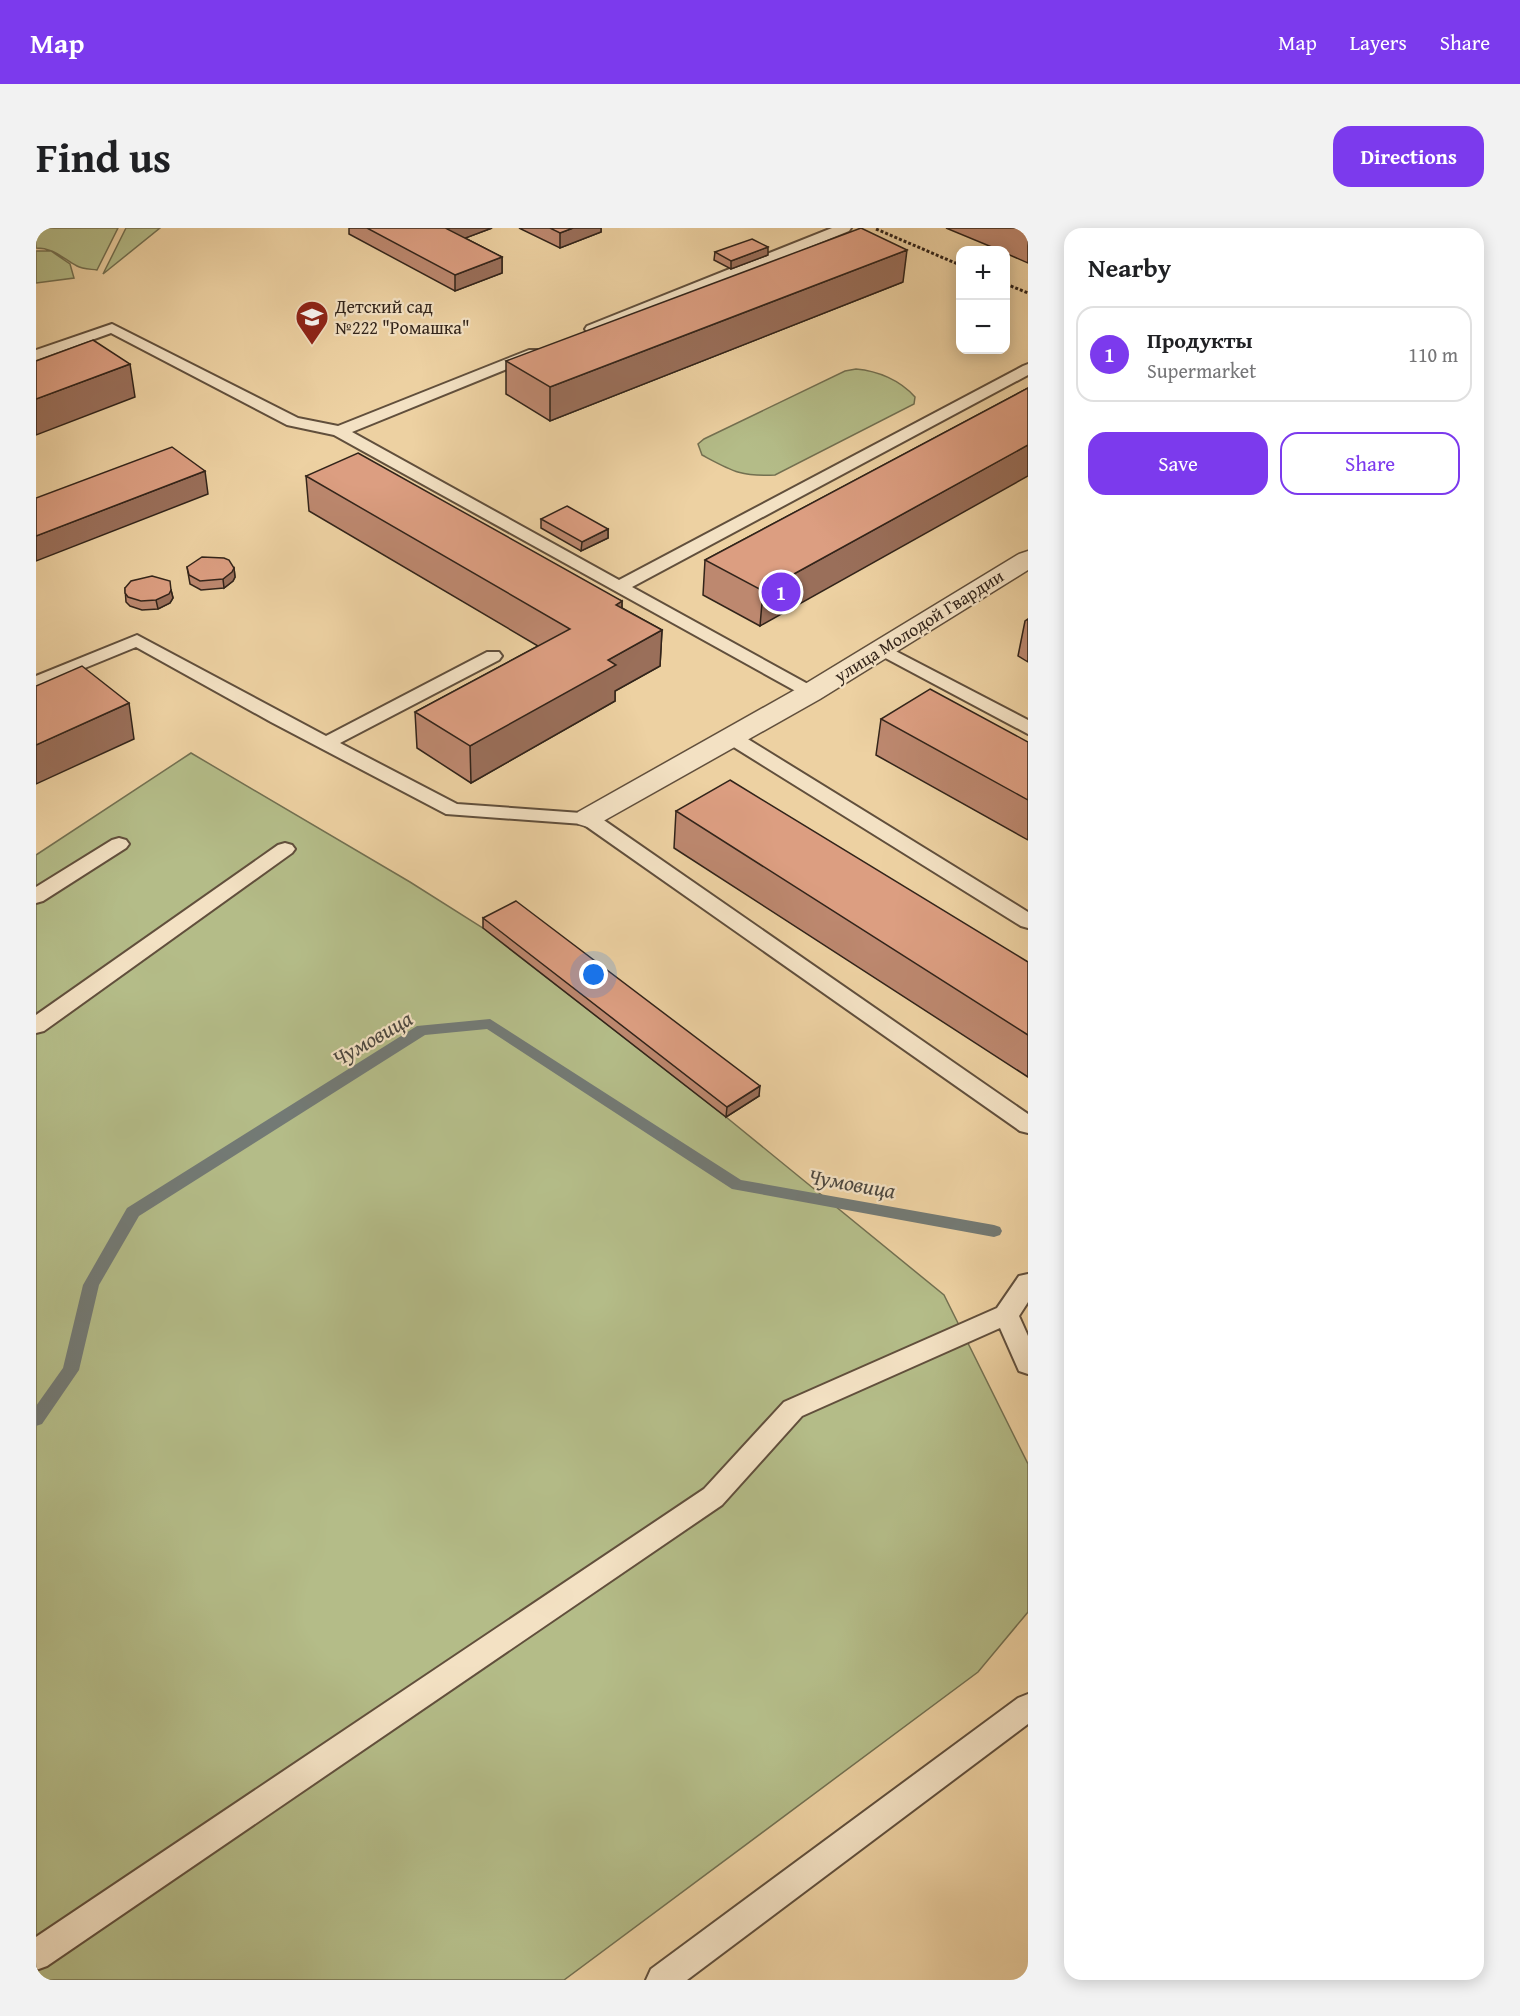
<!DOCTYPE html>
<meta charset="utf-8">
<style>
:root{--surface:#fff;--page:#f2f2f2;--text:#202124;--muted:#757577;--line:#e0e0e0;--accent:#7c3aed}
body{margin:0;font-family:"Gentium Book Plus",serif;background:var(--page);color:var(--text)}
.controls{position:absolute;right:18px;top:18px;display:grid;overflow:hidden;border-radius:12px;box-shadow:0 3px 15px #0003}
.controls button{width:54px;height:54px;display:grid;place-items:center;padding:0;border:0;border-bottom:2px solid var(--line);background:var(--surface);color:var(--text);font:30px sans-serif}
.you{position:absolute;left:558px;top:747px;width:21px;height:21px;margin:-15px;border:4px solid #fff;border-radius:50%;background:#1a73e8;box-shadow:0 0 0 9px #1a73e833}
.badge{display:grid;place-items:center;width:39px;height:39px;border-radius:50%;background:var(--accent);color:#fff;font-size:20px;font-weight:700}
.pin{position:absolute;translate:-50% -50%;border:3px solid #fff;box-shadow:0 2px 6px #0006}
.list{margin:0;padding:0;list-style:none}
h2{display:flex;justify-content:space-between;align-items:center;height:78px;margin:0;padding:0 24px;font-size:26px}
h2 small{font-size:20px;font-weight:400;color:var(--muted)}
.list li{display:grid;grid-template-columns:39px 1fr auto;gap:18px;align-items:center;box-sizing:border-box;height:96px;margin:0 12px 12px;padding:0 12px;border:2px solid var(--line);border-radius:18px}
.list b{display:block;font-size:22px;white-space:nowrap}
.list p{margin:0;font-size:20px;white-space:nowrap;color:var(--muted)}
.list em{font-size:20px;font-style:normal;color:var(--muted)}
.actions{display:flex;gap:12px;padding:18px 24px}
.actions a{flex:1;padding:14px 0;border:2px solid var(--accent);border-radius:18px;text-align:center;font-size:21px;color:var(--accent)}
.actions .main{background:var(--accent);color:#fff}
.map{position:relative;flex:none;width:992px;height:1752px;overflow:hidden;border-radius:18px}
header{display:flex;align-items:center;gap:36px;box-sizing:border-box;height:84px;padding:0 30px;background:var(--accent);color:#fff}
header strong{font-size:28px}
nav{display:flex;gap:33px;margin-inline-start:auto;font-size:21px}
.intro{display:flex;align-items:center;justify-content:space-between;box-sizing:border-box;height:144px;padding:0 36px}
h1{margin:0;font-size:42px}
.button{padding:15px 27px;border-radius:18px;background:var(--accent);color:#fff;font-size:21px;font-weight:700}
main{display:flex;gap:36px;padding:0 36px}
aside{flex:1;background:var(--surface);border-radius:18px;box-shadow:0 3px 15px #0003}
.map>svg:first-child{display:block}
.green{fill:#b4bc88;stroke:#737051;stroke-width:1.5}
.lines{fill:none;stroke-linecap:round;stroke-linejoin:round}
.stream{fill:#737a75;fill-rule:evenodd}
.service-casing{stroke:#614f3c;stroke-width:4}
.minor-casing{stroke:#614f3c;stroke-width:3}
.path{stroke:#32241a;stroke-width:3;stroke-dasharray:3 2;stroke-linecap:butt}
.service{fill:#f3e1c3;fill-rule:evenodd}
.minor{fill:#f3e1c3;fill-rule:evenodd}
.wall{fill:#bd886f;stroke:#32241a;stroke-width:1.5}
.shaded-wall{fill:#9a6f5a;stroke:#32241a;stroke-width:1.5}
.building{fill:#dc9e81;stroke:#32241a;stroke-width:1.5}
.labels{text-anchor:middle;stroke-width:4.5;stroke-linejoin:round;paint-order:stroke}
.far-poi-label{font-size:18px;fill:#32241a;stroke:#f3e1c3;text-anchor:start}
.far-street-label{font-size:18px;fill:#32241a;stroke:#f3e1c3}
.water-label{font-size:22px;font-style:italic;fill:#4d4840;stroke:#f3e1c3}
</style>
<header>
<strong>Map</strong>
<nav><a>Map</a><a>Layers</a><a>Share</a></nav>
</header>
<div class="intro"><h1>Find us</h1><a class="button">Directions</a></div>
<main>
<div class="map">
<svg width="992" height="1752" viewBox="0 0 992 1752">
<rect width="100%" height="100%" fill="#edd1a2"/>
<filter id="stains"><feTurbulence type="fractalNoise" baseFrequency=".00333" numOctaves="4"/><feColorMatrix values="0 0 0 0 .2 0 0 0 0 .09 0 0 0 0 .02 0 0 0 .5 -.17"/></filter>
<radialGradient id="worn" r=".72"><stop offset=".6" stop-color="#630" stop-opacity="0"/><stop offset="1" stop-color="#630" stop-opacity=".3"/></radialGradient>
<!-- green -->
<path class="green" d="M0 0H82L61 42C54 41 46 41 41 38 26 30 18 20 0 20Z
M90 0H124L67 46Z
M0 23H15L34 36 38 50 0 55Z
M820 141C842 143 864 152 879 169L878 176 739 247C705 249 696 243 666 227L662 216 668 211 809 143Z
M155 525 374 654 447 700 690 889 908 1067 992 1236V1384L942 1444 528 1752H0V627Z"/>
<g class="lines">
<!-- stream -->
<path class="stream" d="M454 791 705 952 958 997 964 999 966 1003 964 1007 958 1009 696 961 451 801 389 807 103 988 63 1057 43 1142 6 1196 0 1198V1178L27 1140 47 1057 91 980 381 798Z"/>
<!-- service casing -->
<g class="service-casing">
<path id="service" d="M796 0H815L813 3 561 104H551L549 101 551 98Z
M76 96 262 190 302 198 493 122H503L506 125 503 128 316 204 583 352 987 138 992 136V147L596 359 781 461 783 465 781 469 774 471 298 207 251 197 75 105 0 132V122Z
M101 407 290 508 451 424H463L466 428 463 432 304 515 421 576 559 586 992 886V905L984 903 547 596 410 586 235 494 100 419 0 460V448Z
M846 416 992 492V506L840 425 837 421 840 417Z
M695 503 702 505 992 684V700L985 698 688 513 686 509 688 505Z
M83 610 90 612 93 616 90 620 7 673 0 675V659L76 612Z
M249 615 256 617 259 621 256 625 8 803 0 805V787L242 617Z
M992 1046V1074L983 1088 992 1108V1146L983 1143 964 1100 766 1188 686 1277 11 1738 0 1742V1709L668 1261 748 1174 961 1080 983 1048Z
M992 1466V1496L651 1752H610L615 1741 982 1470Z"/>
</g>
<!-- minor casing -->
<g class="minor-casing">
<path id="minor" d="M992 323V342L784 471 562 596 552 599 542 596 538 590 542 584 764 459 983 326Z"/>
</g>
<!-- path -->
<path class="path" d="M840 1 924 37
M970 56 992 65"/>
<!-- service -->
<use href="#service" class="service"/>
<!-- minor -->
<use href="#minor" class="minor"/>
</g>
<!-- wall -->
<path class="wall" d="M313 0H456L429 10 466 29V45L419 63 313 6Z
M483 0H565V4L524 20Z
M910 0H992V35L969 25V22H963Z
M679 24 732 27 695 41 678 32Z
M867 54 514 193 470 166V133Z
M992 160 724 398 667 367 669 332Z
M270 248 586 373V380L626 402 624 438 579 463V473L435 555 381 520 379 484 502 418 273 283Z
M505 291 572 301V310L545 323 505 300Z
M151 339 198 340 199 349 197 353 188 360 165 362 154 356Z
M89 360 135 362 137 370 134 375 122 381 106 382 94 378 90 374Z
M992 391V434L982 428 989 393Z
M845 491 992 514V612L840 527Z
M640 583 992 734V849L638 620Z
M447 690 723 868 690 889 447 700Z"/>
<!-- shaded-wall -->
<path class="shaded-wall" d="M414 0H456L411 17V1Z
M537 0H565V4L524 20V5Z
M732 19V27L695 41V33Z
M871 22 867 54 514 193V159Z
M466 29V45L419 63V47Z
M94 136 99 169 0 207V171Z
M992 217V248L724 398 727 363Z
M169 243 172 266 0 333V308Z
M572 301V310L545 323 546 314Z
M198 340 199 349 197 353 188 360 187 351Z
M135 362 137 370 134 375 122 381 120 372Z
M586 373 585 408 580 377Z
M626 402 624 438 579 463V473L435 555 434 518 572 432Z
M93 475 98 511 0 556V517Z
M724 858 723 868 690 889 691 879Z"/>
<!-- building -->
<path class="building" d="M331 0H414L411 1 466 29 419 47Z
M514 0H537L524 5Z
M825 0 871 22 514 159 470 133Z
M716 11 732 19 695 33 679 24Z
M57 112 94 136 0 171V133Z
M992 160V217L727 363 669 332Z
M136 219 169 243 0 308V270Z
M322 225 586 373 580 377 626 402 572 432 580 437 434 518 379 484 534 401 270 248Z
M531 278 572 301 546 314 505 291Z
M166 329 188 330 193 332 198 340 196 344 187 351 164 353 153 347 151 339Z
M116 348 134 353 135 362 133 366 120 372 105 373 92 369 89 365V360L95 353Z
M46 438 93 475 0 517V458Z
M894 461 992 514V572L845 491Z
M694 552 992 734V807L640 583Z
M480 673 724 858 691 879 447 690Z"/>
<!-- icons -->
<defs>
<g id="school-pin" transform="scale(1.725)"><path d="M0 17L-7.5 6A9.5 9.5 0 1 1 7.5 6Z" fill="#8f2418" stroke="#f3e1c3"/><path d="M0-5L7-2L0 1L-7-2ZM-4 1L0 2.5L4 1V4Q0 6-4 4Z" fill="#fff"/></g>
</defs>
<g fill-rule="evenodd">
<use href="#school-pin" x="276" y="89"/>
</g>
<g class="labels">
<!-- far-poi labels -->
<g class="far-poi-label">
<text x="299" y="85">Детский сад<tspan x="299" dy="21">№222 "Ромашка"</tspan></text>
</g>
<!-- far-street labels -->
<g class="far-street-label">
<text transform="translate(883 398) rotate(-32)" y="6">улица Молодой Гвардии</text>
</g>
<!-- water labels -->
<g class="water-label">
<text transform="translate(336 810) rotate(-30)" y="8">Чумовица</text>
<text transform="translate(816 955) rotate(10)" y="8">Чумовица</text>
</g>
</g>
<rect width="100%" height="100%" filter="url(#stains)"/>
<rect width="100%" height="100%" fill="url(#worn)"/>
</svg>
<div class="controls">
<button>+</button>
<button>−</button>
</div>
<div class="you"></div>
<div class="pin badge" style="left:745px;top:364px">1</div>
</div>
<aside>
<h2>Nearby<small></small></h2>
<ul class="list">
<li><span class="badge">1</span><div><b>Продукты</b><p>Supermarket</p></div><em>110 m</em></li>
</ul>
<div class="actions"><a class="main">Save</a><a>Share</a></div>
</aside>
</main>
